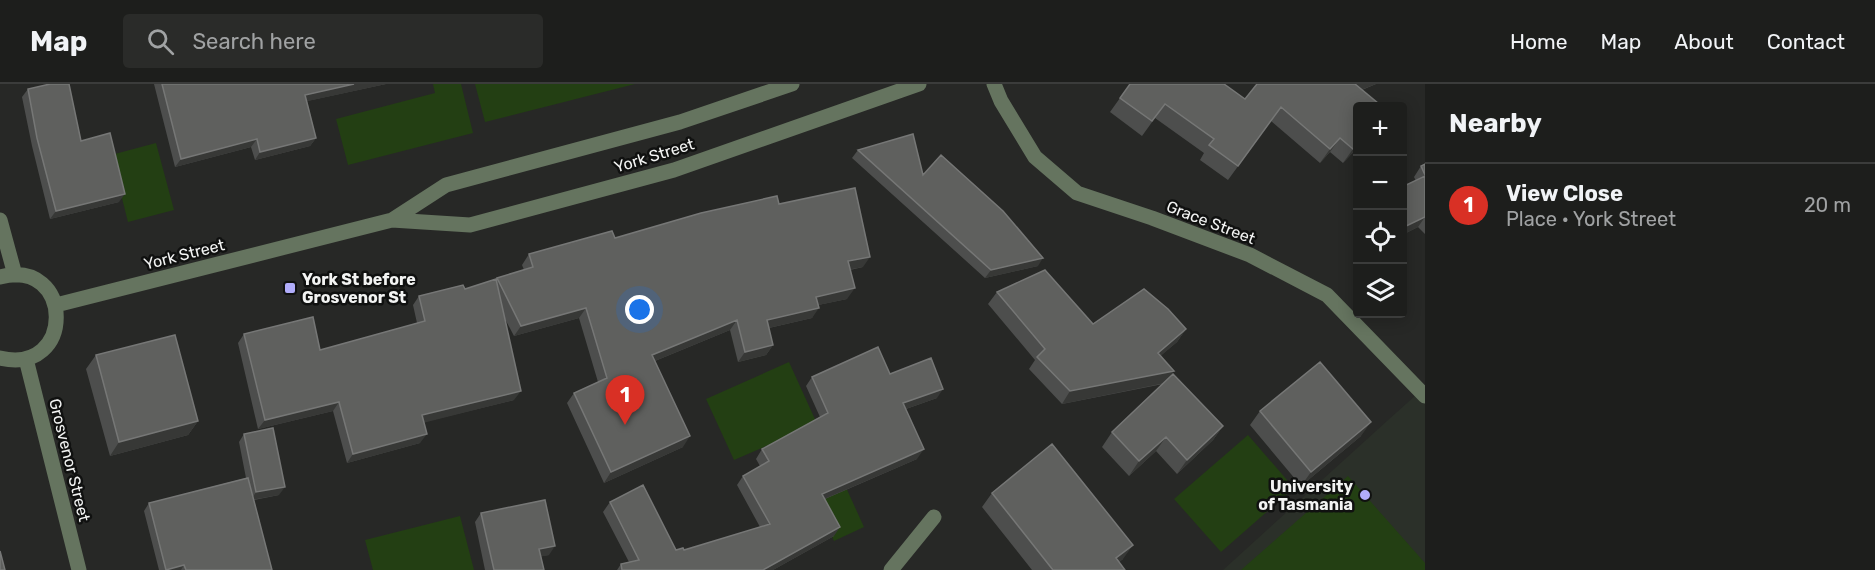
<!DOCTYPE html>
<meta charset="utf-8">
<style>
:root{--surface:#1d1e1c;--page:#2a2b29;--text:#f1f3f6;--muted:#a0a2a3;--line:#3b3c3b;--accent:#d93025}
body{margin:0;font-family:Rubik,sans-serif;background:var(--page);color:var(--text)}
.controls{position:absolute;right:18px;top:18px;display:grid;overflow:hidden;border-radius:6px;box-shadow:0 3px 15px #0003}
.controls button{width:54px;height:54px;display:grid;place-items:center;padding:0;border:0;border-bottom:2px solid var(--line);background:var(--surface);color:var(--text);font:30px sans-serif}
.you{position:absolute;left:640px;top:226px;width:21px;height:21px;margin:-15px;border:4px solid #fff;border-radius:50%;background:#1a73e8;box-shadow:0 0 0 9px #1a73e833}
.badge{display:grid;place-items:center;width:39px;height:39px;border-radius:50%;background:var(--accent);color:#fff;font-size:20px;font-weight:700}
.pin{position:absolute;translate:-50% -50px;filter:drop-shadow(0 2px 3px #0008)}
.pin::after{content:'';position:absolute;top:32px;width:21px;height:18px;background:inherit;clip-path:polygon(0 0,100% 0,50% 100%)}
.list{margin:0;padding:0;list-style:none}
h2{display:flex;justify-content:space-between;align-items:center;height:78px;margin:0;padding:0 24px;font-size:26px}
h2 small{font-size:20px;font-weight:400;color:var(--muted)}
.list li{display:grid;grid-template-columns:39px 1fr auto;gap:18px;align-items:center;box-sizing:border-box;height:84px;padding:0 24px;border-top:2px solid var(--line)}
.list b{display:block;font-size:22px;white-space:nowrap}
.list p{margin:0;font-size:20px;white-space:nowrap;color:var(--muted)}
.list em{font-size:20px;font-style:normal;color:var(--muted)}
.icon{flex:none;width:33px;height:33px;fill:none;stroke:currentColor;stroke-width:2;stroke-linecap:round;stroke-linejoin:round}
.map{position:relative;flex:none;width:1425px;height:486px;overflow:hidden}
header{display:flex;align-items:center;gap:36px;box-sizing:border-box;height:84px;padding:0 30px;background:var(--surface);border-bottom:2px solid var(--line)}
header strong{font-size:28px}
nav{display:flex;gap:33px;margin-inline-start:auto;font-size:21px}
.search{width:420px;height:54px;background:var(--page);display:flex;align-items:center;gap:15px;box-sizing:border-box;padding:0 21px;border-radius:6px;color:var(--muted);font-size:22px}
main{display:flex}
aside{flex:1;background:var(--surface)}
.map>svg:first-child{display:block}
.built{fill:#2b3029}
.green{fill:#233f13}
.lines{fill:none;stroke-linecap:round;stroke-linejoin:round}
.street{stroke:#65745f;stroke-width:15}
.wall{fill:#4d4e4d}
.shaded-wall{fill:#373836}
.building{fill:#5f605e;stroke:#767776;stroke-width:1.5}
.poi-dot{fill:#b1adfa;stroke:#101110;stroke-width:2}
.labels{text-anchor:middle;stroke-width:5;stroke-linejoin:round;paint-order:stroke}
.street-label{font-size:16px;fill:#f3f4f3;stroke:#101110}
.poi-label{font-size:16px;font-weight:bold;fill:#f3f4f3;stroke:#101110;text-anchor:start}
</style>
<header>
<strong>Map</strong>
<div class="search"><svg class="icon" aria-label="search" viewBox="0 0 24 24"><circle cx="10" cy="10" r="6"/><path d="M15 15l6 6"/></svg>Search here</div>
<nav><a>Home</a><a>Map</a><a>About</a><a>Contact</a></nav>
</header>
<main>
<div class="map">
<svg width="1425" height="486" viewBox="0 0 1425 486">
<rect width="100%" height="100%" fill="#272826"/>
<!-- built -->
<path class="built" d="M1425 303V486H1223L1387 337Z"/>
<!-- green -->
<path class="green" d="M433 0H461L473 49 348 81 336 35 435 9Z
M475 0H635L485 38Z
M156 59 174 126 128 138 111 71Z
M789 278 864 443 834 457 787 353 734 376 706 315Z
M1248 351 1294 404 1221 468 1174 415Z
M1348 392 1425 479V486H1241Z
M460 432 474 486H373L365 456Z"/>
<g class="lines">
<!-- street -->
<path class="street" d="M994 0 1001 17 1035 73 1077 109 1152 134 1250 171 1327 211 1425 312
M0 136 15 191
M392 136 446 101 680 38 792 0
M0 193C74 173 76 292 0 274
M56 221 392 136 470 141 674 86 919 0
M26 275 79 486
M891 486 934 433"/>
</g>
<!-- wall -->
<path class="wall" d="M154 0H386L307 17 316 54 310 62 255 76 251 63 175 83Z
M1130 0 1245 15 1257 0H1376L1362 6 1358 22V63L1343 79 1330 68 1320 79 1271 37 1228 96 1200 76 1204 69 1155 34 1142 52 1110 28Z
M28 5 81 57 119 118 50 135 32 62 22 13Z
M858 66 923 91 1038 182 985 194 852 74Z
M1425 80V150L1418 143 1402 151V103L1416 97 1414 93 1421 82Z
M779 120 863 183 850 186 847 215 818 221 812 234 769 244 773 261 766 271 738 278 730 246 655 277 683 363 604 399 567 319 574 309 598 298 579 234 514 252 504 233 514 316 424 338 420 359 347 379 333 327 258 345 238 259 244 250 320 266 417 239 413 221 419 212 465 205 524 186 522 181 529 170 615 154Z
M997 208 1093 240 1186 245 1177 258 1160 272 1169 295 1223 342 1213 356 1177 390 1156 367 1129 392 1102 363 1112 348 1163 300 1062 320 1029 285 1035 276 988 220Z
M96 271 198 337 188 351 110 372 86 285Z
M890 290 937 314 906 325 917 375 825 415 834 452 773 486H617L621 480 629 478 603 428 610 418 676 466H684L760 443 737 401 743 392 760 382 756 375 762 365 820 333 806 302 812 293Z
M1260 327 1361 352 1301 402 1250 341Z
M244 350 279 411 254 416 272 486H159L144 427 149 419 246 394 239 358Z
M992 409 1123 475 1119 478 1125 486H1032L982 423Z
M481 429 549 471 541 472 544 486H485L475 438Z"/>
<!-- shaded-wall -->
<path class="shaded-wall" d="M354 0H386L299 19 305 11Z
M1352 0H1376L1343 13Z
M316 54 310 62 255 76 260 68Z
M1340 54 1330 68 1320 79 1330 65Z
M257 55 251 63 175 83 181 75Z
M1358 60V63L1343 79 1353 65Z
M125 110 119 118 50 135 56 127Z
M1425 133 1418 143 1402 151V144Z
M870 173 863 183 841 187 848 177Z
M1043 174 1038 182 985 194 991 186Z
M855 204 847 215 809 223 816 213Z
M586 224 579 234 514 252 521 242Z
M819 224 812 234 760 246 767 236Z
M737 236 730 246 645 281 652 271Z
M1186 245 1177 258 1149 282 1158 269Z
M773 261 766 271 738 278 745 268Z
M1174 287 1165 299 1062 320 1070 307Z
M943 305 937 314 897 328 903 319Z
M521 307 514 316 415 341 422 331Z
M339 318 333 327 258 345 265 336Z
M198 337 188 351 110 372 119 358Z
M1371 338 1361 352 1301 402 1311 388Z
M1223 342 1213 356 1177 390 1187 376Z
M427 350 420 359 347 379 353 370Z
M690 352 683 363 604 399 611 388Z
M1166 353 1156 367 1129 392 1139 377Z
M924 365 917 375 815 419 822 410Z
M285 403 279 411 251 416 256 408Z
M840 443 834 452 773 486H763Z
M1133 461 1123 475 1109 486 1116 474Z
M555 462 549 471 533 474 539 465Z
M184 481 181 486H166Z"/>
<!-- building -->
<path class="building" d="M50 0H69L81 57 110 49 125 110 56 127 37 54 28 5Z
M162 0H354L305 11 316 54 260 68 257 55 181 75Z
M1130 0H1224L1245 15 1257 0H1355L1379 20 1376 22H1358V60L1353 65 1340 54 1330 65 1281 23 1238 82 1209 61 1214 55 1165 20 1152 37 1120 14Z
M913 50 923 91 941 71 1003 127 1043 174 991 186 858 66Z
M1425 80V91L1421 82Z
M1425 92V133L1402 144V103Z
M855 104 870 173 848 177 855 204 816 213 819 224 767 236 773 261 745 268 737 236 652 271 690 352 611 388 574 309 607 294 586 224 521 242 497 194 533 183 529 170 612 147 615 154 701 129 777 112 779 120Z
M1045 186 1093 240 1144 205 1168 225 1186 245 1158 269 1174 287 1070 307 1037 273 1045 265 997 208Z
M496 195 521 307 422 331 427 350 353 370 339 318 265 336 244 250 313 233 320 266 425 237 419 212 463 201 465 205Z
M175 251 198 337 119 358 96 271Z
M878 263 890 290 931 274 943 305 903 319 924 365 822 410 840 443 763 486H622L621 480 639 476 610 418 643 401 676 466 683 464 684 466 770 440 743 392 769 377 762 365 828 329 812 293Z
M1320 278 1371 338 1311 388 1260 327Z
M1173 290 1223 342 1187 376 1166 353 1139 377 1112 348Z
M273 344 285 403 256 408 244 350Z
M1052 360 1133 461 1116 474 1125 486H1053L992 409Z
M248 394 272 486H186L184 481 166 486 149 419Z
M545 416 555 462 539 465 544 486H494L481 429Z
M0 467 5 486H0Z"/>
<!-- markers -->
<g class="poi-dot">
<rect x="284" y="198" width="12" height="12" rx="3"/>
<circle cx="1365" cy="411" r="6"/>
</g>
<g class="labels">
<!-- street labels -->
<g class="street-label">
<text transform="translate(654 71) rotate(-17)" y="6">York Street</text>
<text transform="translate(1211 138) rotate(21)" y="6">Grace Street</text>
<text transform="translate(184 170) rotate(-14)" y="6">York Street</text>
<text transform="translate(70 376) rotate(76)" y="6">Grosvenor Street</text>
</g>
<!-- poi labels -->
<g class="poi-label">
<text x="302" y="201">York St before<tspan x="302" dy="18">Grosvenor St</tspan></text>
<text x="1353" y="408" text-anchor="end">University<tspan x="1353" dy="18">of Tasmania</tspan></text>
</g>
</g>
</svg>
<div class="controls">
<button>+</button>
<button>−</button>
<button><svg class="icon" aria-label="locate" viewBox="0 0 24 24"><circle cx="12" cy="12" r="6"/><path d="M12 2v4M12 18v4M2 12h4M18 12h4"/></svg></button>
<button><svg class="icon" aria-label="layers" viewBox="0 0 24 24"><path d="M12 4l9 5-9 5-9-5zM3 14l9 5 9-5"/></svg></button>
</div>
<div class="you"></div>
<div class="pin badge" style="left:625px;top:341px">1</div>
</div>
<aside>
<h2>Nearby<small></small></h2>
<ul class="list">
<li><span class="badge">1</span><div><b>View Close</b><p>Place · York Street</p></div><em>20 m</em></li>
</ul>
</aside>
</main>
